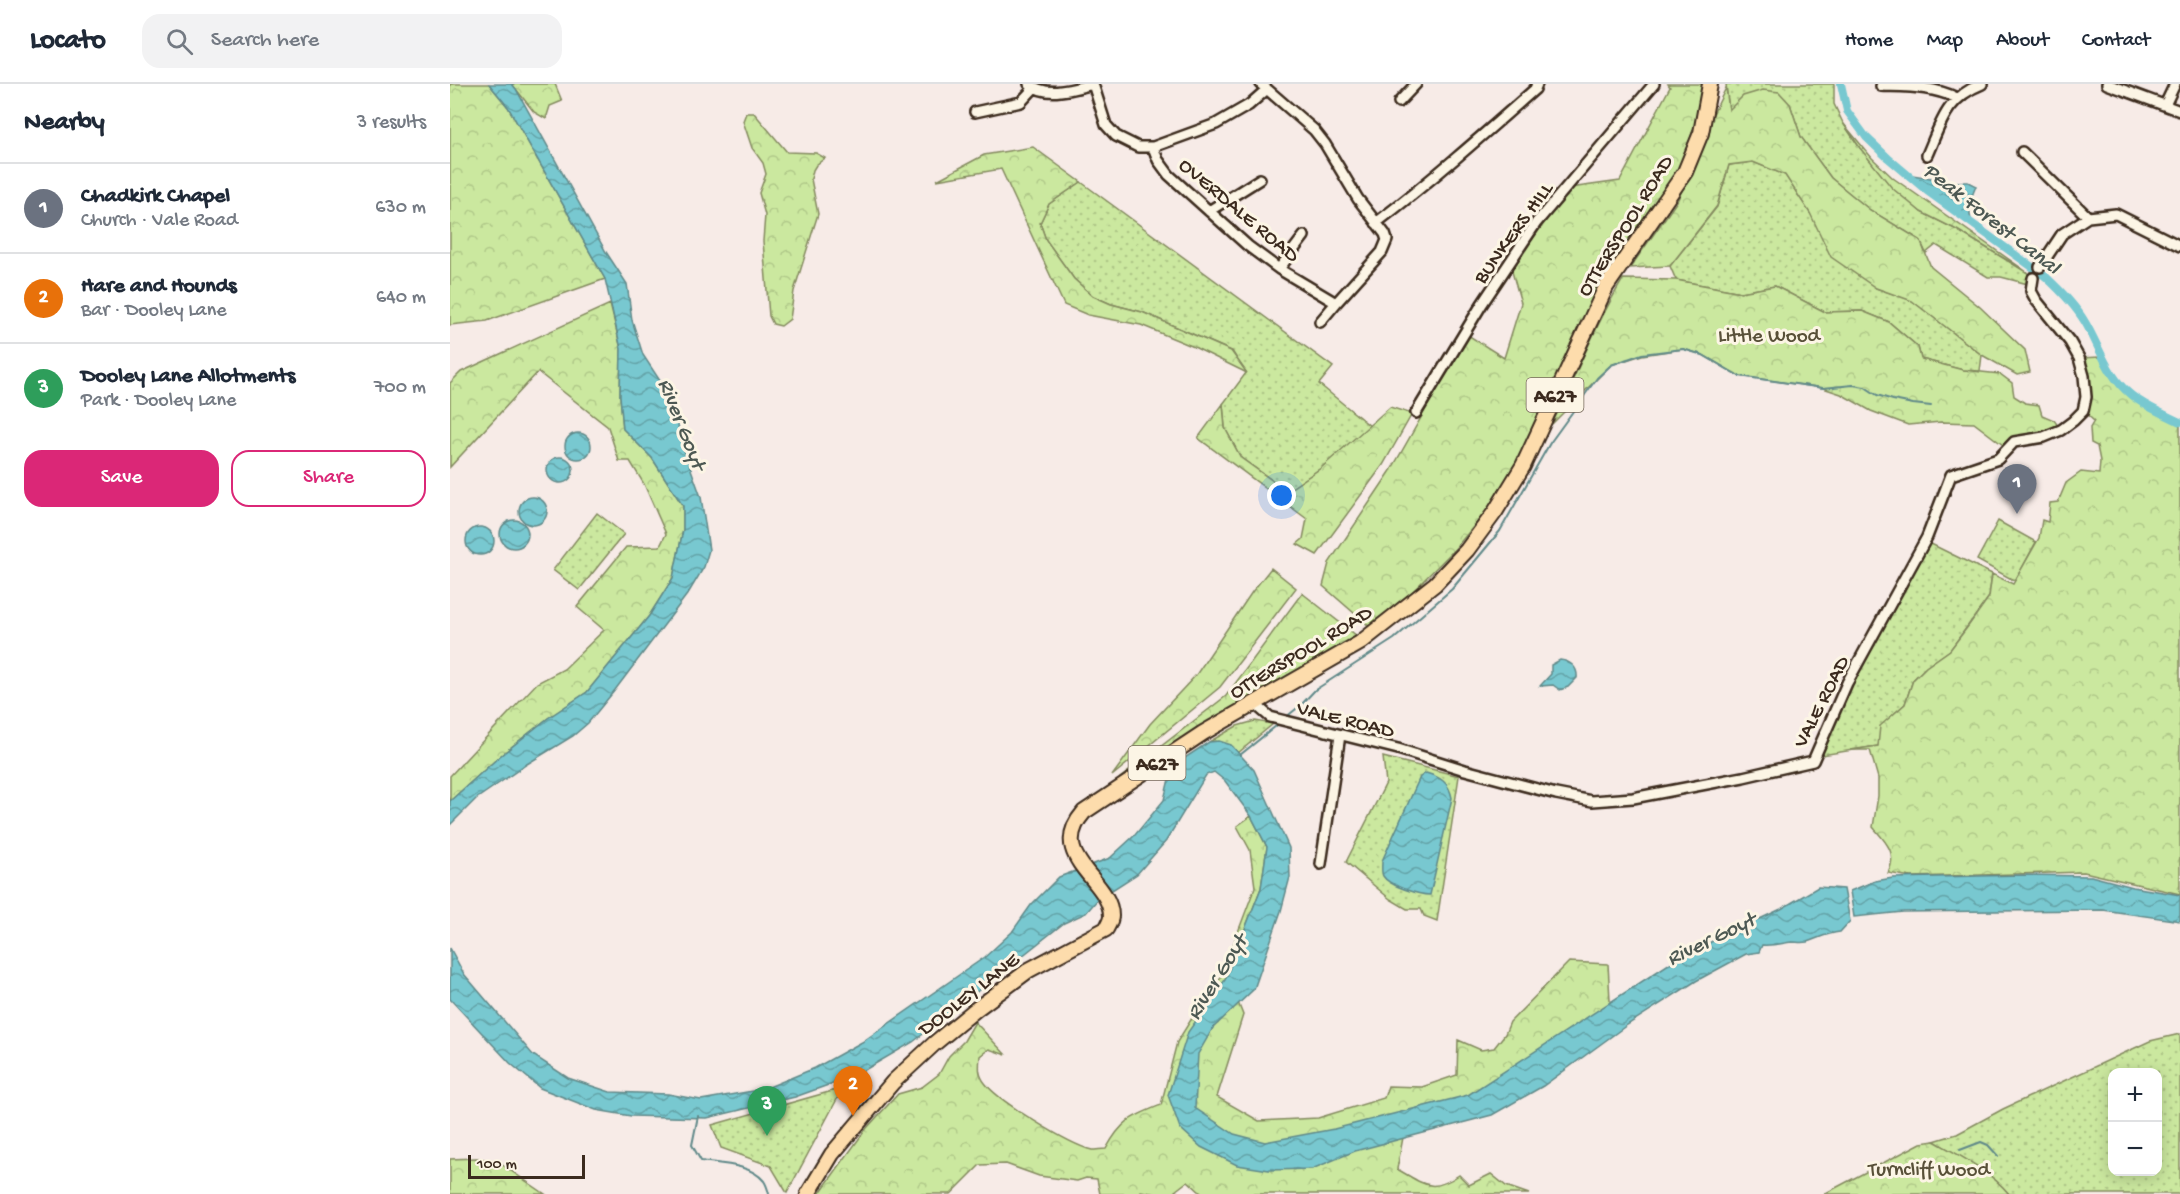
<!DOCTYPE html>
<meta charset="utf-8">
<style>
:root{--surface:#fff;--page:#f2f2f3;--text:#1f2937;--muted:#747a83;--line:#e0e1e3;--accent:#db2777}
body{margin:0;font-family:"Gochi Hand",sans-serif;background:var(--page);color:var(--text)}
.controls{position:absolute;right:18px;bottom:18px;display:grid;overflow:hidden;border-radius:12px;box-shadow:0 3px 15px #0003}
.controls button{width:54px;height:54px;display:grid;place-items:center;padding:0;border:0;border-bottom:2px solid var(--line);background:var(--surface);color:var(--text);font:30px sans-serif}
.scale{position:absolute;left:18px;bottom:15px;width:117px;box-sizing:border-box;padding-left:6px;border:3px solid #3b2a1e;border-top:0;font-size:16px;line-height:21px;white-space:nowrap;color:#3b2a1e;-webkit-text-stroke:4px #fcf5e5;paint-order:stroke}
.you{position:absolute;left:832px;top:412px;width:21px;height:21px;margin:-15px;border:4px solid #fff;border-radius:50%;background:#1a73e8;box-shadow:0 0 0 9px #1a73e833}
.badge{display:grid;place-items:center;width:39px;height:39px;border-radius:50%;background:var(--accent);color:#fff;font-size:20px;font-weight:700}
.pin{position:absolute;translate:-50% -50px;filter:drop-shadow(0 2px 3px #0008)}
.pin::after{content:'';position:absolute;top:32px;width:21px;height:18px;background:inherit;clip-path:polygon(0 0,100% 0,50% 100%)}
.list{margin:0;padding:0;list-style:none}
h2{display:flex;justify-content:space-between;align-items:center;height:78px;margin:0;padding:0 24px;font-size:26px}
h2 small{font-size:20px;font-weight:400;color:var(--muted)}
.list li{display:grid;grid-template-columns:39px 1fr auto;gap:18px;align-items:center;box-sizing:border-box;height:90px;padding:0 24px;border-top:2px solid var(--line)}
.list b{display:block;font-size:22px;white-space:nowrap}
.list p{margin:0;font-size:20px;white-space:nowrap;color:var(--muted)}
.list em{font-size:20px;font-style:normal;color:var(--muted)}
.actions{display:flex;gap:12px;padding:18px 24px}
.actions a{flex:1;padding:14px 0;border:2px solid var(--accent);border-radius:18px;text-align:center;font-size:21px;color:var(--accent)}
.actions .main{background:var(--accent);color:#fff}
.icon{flex:none;width:33px;height:33px;fill:none;stroke:currentColor;stroke-width:2;stroke-linecap:round;stroke-linejoin:round}
.map{position:relative;flex:none;width:1730px;height:1110px;overflow:hidden}
header{display:flex;align-items:center;gap:36px;box-sizing:border-box;height:84px;padding:0 30px;background:var(--surface);border-bottom:2px solid var(--line)}
header strong{font-size:28px}
nav{display:flex;gap:33px;margin-inline-start:auto;font-size:21px}
.search{width:420px;height:54px;background:var(--page);display:flex;align-items:center;gap:15px;box-sizing:border-box;padding:0 21px;border-radius:18px;color:var(--muted);font-size:22px}
main{display:flex}
aside{flex:1;background:var(--surface)}
.map>svg:first-child{display:block}
.grass{fill:url(#grass-dots);stroke:#83895e;stroke-width:1.5;fill-rule:evenodd}
.forest{fill:url(#forest-crowns);stroke:#83895e;stroke-width:1.5}
.water{fill:url(#water-waves);stroke:#608989;stroke-width:1.5}
.lines{fill:none;stroke-linecap:round;stroke-linejoin:round}
.stream{stroke:#608989;stroke-width:2}
.canal{stroke:#78c8d0;stroke-width:8}
.street-casing{stroke:#3b2a1e;stroke-width:14}
.primary-casing{stroke:#3b2a1e;stroke-width:18}
.street{stroke:#fcf5e5;stroke-width:9}
.primary{stroke:#fddcac;stroke-width:14}
.labels{text-anchor:middle;stroke-width:6;stroke-linejoin:round;paint-order:stroke}
.shield{fill:#fcf5e5;stroke:#75675a;stroke-width:1.5}
.shield-label{font-size:20px;font-weight:bold;fill:#3b2a1e}
.street-label{font-size:21px;fill:#3b2a1e;stroke:#fcf5e5}
.park-label{font-size:21px;fill:#585038;stroke:#fcf5e5}
.water-label{font-size:22px;font-style:italic;fill:#4d5953;stroke:#fcf5e5}
</style>
<header>
<strong>Locato</strong>
<div class="search"><svg class="icon" aria-label="search" viewBox="0 0 24 24"><circle cx="10" cy="10" r="6"/><path d="M15 15l6 6"/></svg>Search here</div>
<nav><a>Home</a><a>Map</a><a>About</a><a>Contact</a></nav>
</header>
<main>
<aside>
<h2>Nearby<small>3 results</small></h2>
<ul class="list">
<li><span class="badge" style="background:#6b7280">1</span><div><b>Chadkirk Chapel</b><p>Church · Vale Road</p></div><em>630 m</em></li>
<li><span class="badge" style="background:#e8710a">2</span><div><b>Hare and Hounds</b><p>Bar · Dooley Lane</p></div><em>640 m</em></li>
<li><span class="badge" style="background:#2e9e5b">3</span><div><b>Dooley Lane Allotments</b><p>Park · Dooley Lane</p></div><em>700 m</em></li>
</ul>
<div class="actions"><a class="main">Save</a><a>Share</a></div>
</aside>
<div class="map">
<svg width="1730" height="1110" viewBox="0 0 1730 1110">
<defs>
<pattern id="grass-dots" width="8" height="8" patternUnits="userSpaceOnUse" patternTransform="scale(1.5)"><rect width="8" height="8" fill="#cbe89f"/><path d="M2 2h.1M6 6h.1" fill="none" stroke="#afc788" stroke-width="1.8" stroke-linecap="round"/></pattern>
<pattern id="forest-crowns" width="20" height="18" patternUnits="userSpaceOnUse" patternTransform="scale(1.5)"><rect width="20" height="18" fill="#cbe89f"/><path d="M2 6a3 3 0 1 1 6 0M12 15a3 3 0 1 1 6 0" fill="none" stroke="#afc788"/></pattern>
<pattern id="water-waves" width="16" height="10" patternUnits="userSpaceOnUse" patternTransform="scale(1.5)"><rect width="16" height="10" fill="#78c8d0"/><path d="M0 5q4-4 8 0t8 0" fill="none" stroke="#64a3a8"/></pattern>
</defs>
<rect width="100%" height="100%" fill="#f7ebe7"/>
<filter id="ink" filterUnits="userSpaceOnUse"><feTurbulence type="fractalNoise" baseFrequency=".0167" numOctaves="2"/><feDisplacementMap in="SourceGraphic" scale="12" xChannelSelector="R" yChannelSelector="G"/><feConvolveMatrix kernelMatrix="1 2 1 2 8 2 1 2 1" color-interpolation-filters="sRGB"/></filter>
<g filter="url(#ink)">
<!-- grass -->
<path class="grass" d="M1276 0H1384V20L1393 39 1410 64 1471 128 1507 146 1581 191 1578 200 1551 193H1538L1486 161 1476 169 1470 156 1420 126 1381 94 1351 53 1340 20 1279 26Z
M1303 78 1335 91 1360 129 1426 204 1462 216 1532 271 1530 287 1513 286 1471 275 1468 263 1439 238 1412 227 1375 228 1325 202 1291 208 1226 196 1220 182 1267 123 1279 81Z
M631 98 883 283 869 300 920 342 871 384 837 407 791 374 775 344 773 320 796 289 782 267 692 228 661 220 643 212 624 195 596 156 590 139 599 120Z
M147 429 174 450 129 506 103 486Z
M1548 437 1586 458 1565 497 1527 476Z
M1479 459 1542 490 1539 513 1500 566 1476 583 1463 596 1455 620 1445 629 1428 662 1372 671 1370 666 1409 583Z
M805 637 823 640 788 669C779 660 772 656 759 658L787 642Z
M933 673 1009 692 987 837 974 832 971 825H957L940 815 896 778 936 699Z
M1730 950V1110H1559C1540 1087 1509 1072 1484 1057L1507 1050 1553 1025 1700 957ZM1662 988H1708V1088H1662Z
M393 1004 337 1109 321 1082 271 1064 262 1041Z"/>
<!-- forest -->
<path class="forest" d="M0 0H39L58 23 155 195 37 237 0 241Z
M62 0H105L112 17 100 22 96 35 84 28Z
M1218 0H1254L1247 34 1229 89 1167 171 1139 222 1074 370 1049 412 1003 467 962 508 919 542 873 502 879 479 940 388 1018 251 1054 274 1071 219 1061 184 1120 104 1170 97 1220 3Z
M1276 4 1279 26 1293 12 1313 6 1329 8 1340 20 1351 53 1381 94 1420 126 1470 156 1481 183 1530 223 1575 266 1580 288 1567 291 1532 271 1462 217 1426 204 1381 173 1360 129 1335 91 1303 78 1279 81 1267 122 1220 182 1180 184 1227 117 1247 75 1258 40Z
M296 29H304L337 68 366 69 375 74 366 81 363 86 361 95 368 130 344 207 340 235 331 242 323 240 319 232 313 157 315 131 309 109 316 90 313 79 302 64 293 37Z
M1393 39 1422 74 1443 94 1577 188 1507 146 1471 128 1442 104 1410 64Z
M583 63 631 98 599 120 590 139 596 156 624 195 643 212 661 220 692 228 781 267 797 289 744 263 691 241 638 231 614 221 551 85 487 96 534 71Z
M1173 195 1226 196 1291 208 1325 202 1375 228 1412 227 1439 238 1468 263 1471 275 1513 286 1550 290 1562 299 1564 312 1575 319 1589 321 1592 331 1604 336 1611 346 1557 364 1524 339 1491 338 1458 341 1421 327 1391 310 1373 304 1289 292 1253 271 1233 265 1192 271 1161 281 1102 340C1126 292 1145 241 1173 195Z
M160 220 171 265 170 312 173 345 202 374 233 422V446L223 494 199 532 137 608 98 634 50 672 0 717V692L87 599 114 585 154 546 127 523 176 463 210 462 216 450 194 400 180 377H169L158 343 88 288 0 383V299L11 288Z
M1651 273C1675 311 1690 319 1730 338V810L1634 788 1461 793 1438 789C1448 769 1436 758 1423 743L1428 712V694L1420 666H1400L1428 662 1430 642 1455 620 1463 596 1476 583 1500 566 1519 541 1539 513 1542 490 1563 500 1589 454 1592 436 1598 438 1600 419 1608 418 1616 399 1631 388 1649 390 1650 377 1647 362 1641 359 1640 344 1644 337 1633 327 1629 274Z
M773 320 775 344 791 374 837 407 871 384 940 323 962 330 933 381 867 471 847 460 853 455 857 435 748 354Z
M821 484 846 504 770 603 662 692 700 640 746 591 802 508Z
M852 509 907 552 673 696 670 694 776 612Z
M801 732 817 763 811 804 775 896 784 908 793 931 767 1013 809 1037 868 1034 934 1014 938 1002 972 1003 1007 991 1008 956 1031 966 1044 964 1055 950 1060 938 1119 878 1158 880 1161 934 1120 966 955 1043 947 1085C974 1100 981 1110 1009 1091L1019 1101 1041 1090 1056 1102 1079 1110H752L738 1097 725 1107 731 1110H707L691 1107 690 1110H650L647 1095 636 1094 627 1097 589 1092 556 1080 530 1081 501 1110H369L416 1045 448 1010 472 1003 489 990 499 972 514 957 525 938 556 971 539 965 530 972C529 983 528 990 535 999 548 1017 620 1061 642 1066 646 1066 652 1065 656 1065 672 1036 681 1033 711 1021L727 958 754 915 771 893 805 803 800 766 787 742Z
M1484 1057C1509 1071 1540 1087 1559 1110H1374L1471 1059Z
M27 1074 48 1078 95 1110H0V1075Z"/>
<!-- water -->
<path class="water" d="M39 0H62L66 5 156 168 177 200 182 236 193 271 222 315 233 363 251 413 259 466 254 483 239 508 165 606 138 639 123 652 77 680 26 715 0 741V717L50 672 98 634 137 608 199 532 223 494 233 446V422L202 374 173 345 170 312 171 265 155 195 58 23Z
M1456 90 1506 98H1518L1526 102C1520 116 1517 124 1522 139Z
M115 362a13 13 0 1 1 26 0a13 13 0 1 1-26 0Z
M97 386a13 13 0 1 1 26 0a13 13 0 1 1-26 0Z
M69 427a14 14 0 1 1 28 0a14 14 0 1 1-28 0Z
M50 450a14 14 0 1 1 28 0a14 14 0 1 1-28 0Z
M16 457a14 14 0 1 1 28 0a14 14 0 1 1-28 0Z
M1110 576C1120 577 1128 583 1127 594L1118 603 1110 606 1103 601 1090 602 1101 590V581Z
M769 657 781 661 804 686 839 764 840 793 831 827 804 905 763 944 748 970 745 1024 784 1050 815 1058 884 1045 1018 1011 1231 872 1331 825 1368 803 1394 805 1400 837 1390 848C1377 849 1369 854 1357 858 1351 859 1347 858 1342 858 1332 859 1323 862 1312 861L1309 868 1296 870 1246 897 1177 941 1093 1002 1042 1031 905 1067 862 1085 819 1086 787 1081 751 1063 730 1044 718 1011 738 948 775 896 811 804 817 763 801 732 775 697 764 688 756 691 716 757 687 790 648 815 636 829 614 839 463 958 406 991 345 1013 257 1034 181 1032 146 1026 90 1004 60 979 0 915V864L14 890 83 971 118 994 160 1008 218 1010 251 1016 314 1005 365 984 412 958 535 873 562 848 581 821 609 793 660 774 685 751 714 716 719 695 730 677 759 658Z
M976 689C990 693 999 698 1002 714L980 811C969 811 939 802 933 792 931 788 932 782 932 777L970 693Z
M1573 791 1641 792 1683 803 1730 811V837L1653 826 1453 828 1404 833 1400 807 1425 797 1443 794Z"/>
<g class="lines">
<!-- stream -->
<path class="stream" d="M835 634 851 621 865 606 944 555 1002 505 1050 447 1100 359 1147 294 1161 281 1192 270 1233 265 1253 271 1289 292 1373 304 1403 301 1415 303 1427 311 1443 316 1463 320 1481 322
M790 671 831 638
M248 1032 242 1061 251 1077C270 1080 300 1080 314 1097 316 1100 318 1106 319 1110
M1510 1066 1531 1058 1538 1061 1548 1072"/>
<!-- canal -->
<path class="canal" d="M1391 0 1397 27 1416 53 1438 74 1477 107 1596 193C1610 206 1625 221 1635 238 1650 263 1657 292 1681 311 1696 323 1714 330 1730 338"/>
<!-- street casing -->
<g class="street-casing">
<path id="street" d="M579 0C597 14 623 5 643 0
M643 0 656 41 666 52 688 63H703L766 40 799 21 816 6
M1657 0 1730 27
M1431 2C1458 3 1482 2 1507 14
M949 18 966 0
M1715 21 1725 0
M525 28 571 18 584 4
M703 63 708 76 719 91 798 162 829 185 886 219 932 168 937 156 935 150 908 115 875 60 864 46 811 0
M1572 68 1638 133
M1477 71C1491 39 1496 14 1532 0
M759 127 810 95
M926 139C981 97 1033 51 1085 5L1087 0
M1590 183 1612 150 1638 133 1666 130 1730 162
M829 185 854 152
M870 238 886 219
M966 329 1032 220 1086 139 1204 0
M805 620 820 633 948 665 1015 686 1106 710 1142 717 1183 714 1293 693 1363 677 1397 599 1477 453 1501 391 1548 375 1564 358 1594 353 1611 346 1623 337 1633 327 1636 313 1634 292 1629 274 1620 258 1586 216 1581 207 1583 194
M871 780 890 651"/>
</g>
<!-- primary casing -->
<g class="primary-casing">
<path id="primary" d="M358 1110 382 1070 443 998 485 959 525 926 579 886 656 845C658 841 661 837 661 832 661 795 595 773 634 728L753 649 910 559 985 500 1017 466 1045 428 1073 382 1156 203 1235 88 1251 49 1260 0"/>
</g>
<!-- street -->
<use href="#street" class="street"/>
<!-- primary -->
<use href="#primary" class="primary"/>
</g>
</g>
<g class="labels">
<!-- shield labels -->
<g class="shield">
<rect x="1076.5" y="294" width="57" height="34" rx="4.5"/>
<rect x="678.5" y="662" width="57" height="34" rx="4.5"/>
</g>
<g class="shield-label">
<text x="1105" y="318">A627</text>
<text x="707" y="686">A627</text>
</g>
<!-- street labels -->
<g class="street-label">
<text transform="translate(790 125) rotate(40)" y="7">OVERDALE ROAD</text>
<text transform="translate(1174 141) rotate(-58)" y="7">OTTERSPOOL ROAD</text>
<text transform="translate(1062 148) rotate(-54)" y="7">BUNKERS HILL</text>
<text transform="translate(850 567) rotate(-31)" y="7">OTTERSPOOL ROAD</text>
<text transform="translate(1370 617) rotate(-63)" y="7">VALE ROAD</text>
<text transform="translate(896 634) rotate(14)" y="7">VALE ROAD</text>
<text transform="translate(518 909) rotate(-38)" y="7">DOOLEY LANE</text>
</g>
<!-- park labels -->
<g class="park-label">
<text x="1319" y="257">Little Wood</text>
<text x="1479" y="1091">Turncliff Wood</text>
</g>
<!-- water labels -->
<g class="water-label">
<text transform="translate(1543 133) rotate(38)" y="8">Peak Forest Canal</text>
<text transform="translate(234 339) rotate(68)" y="8">River Goyt</text>
<text transform="translate(1260 853) rotate(-26)" y="8">River Goyt</text>
<text transform="translate(765 892) rotate(-58)" y="8">River Goyt</text>
</g>
</g>
</svg>
<div class="controls">
<button>+</button>
<button>−</button>
</div>
<div class="scale">100 m</div>
<div class="you"></div>
<div class="pin badge" style="left:1567px;top:430px;background:#6b7280">1</div>
<div class="pin badge" style="left:403px;top:1032px;background:#e8710a">2</div>
<div class="pin badge" style="left:317px;top:1052px;background:#2e9e5b">3</div>
</div>
</main>
